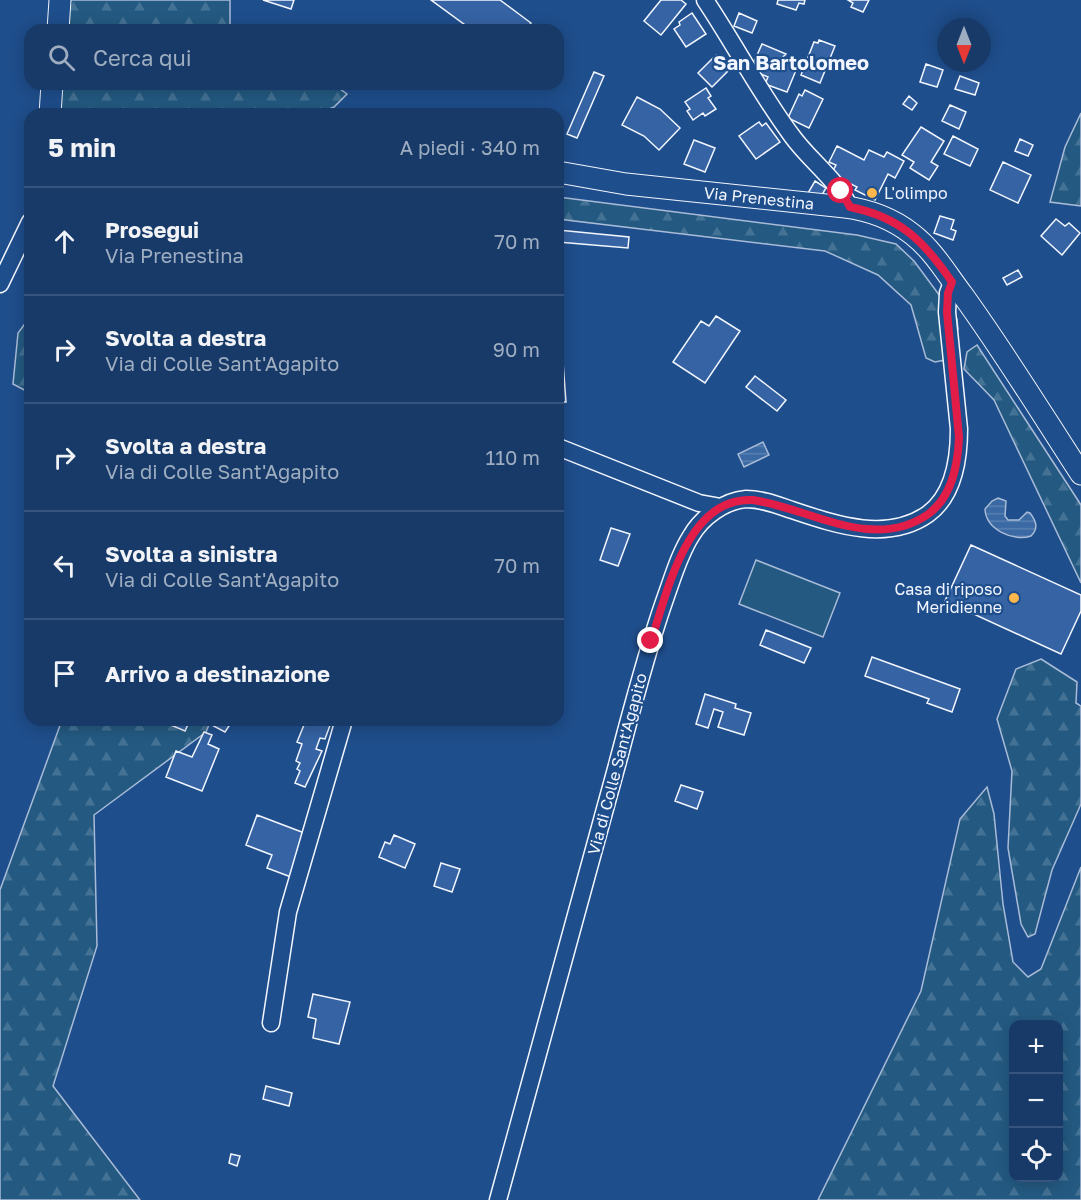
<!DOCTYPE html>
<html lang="it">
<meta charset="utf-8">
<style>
:root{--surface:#173a69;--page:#244571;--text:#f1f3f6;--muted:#9eadc0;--line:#36547d}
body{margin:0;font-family:"Golos Text",sans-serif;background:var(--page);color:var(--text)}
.controls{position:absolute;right:18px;bottom:18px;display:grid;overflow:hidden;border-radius:12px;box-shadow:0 3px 15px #0003}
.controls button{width:54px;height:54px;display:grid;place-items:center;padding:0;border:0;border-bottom:2px solid var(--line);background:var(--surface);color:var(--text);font:30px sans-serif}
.compass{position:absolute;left:937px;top:18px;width:54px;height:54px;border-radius:50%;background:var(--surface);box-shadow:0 3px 15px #0003;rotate:180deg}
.stop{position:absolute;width:18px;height:18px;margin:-14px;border:4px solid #e11d48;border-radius:50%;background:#fff}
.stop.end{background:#e11d48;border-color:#fff;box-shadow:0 2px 6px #0008}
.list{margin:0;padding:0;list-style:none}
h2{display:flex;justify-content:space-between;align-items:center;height:78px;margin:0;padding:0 24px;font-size:26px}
h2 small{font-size:20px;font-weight:400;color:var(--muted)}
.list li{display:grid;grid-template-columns:39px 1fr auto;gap:18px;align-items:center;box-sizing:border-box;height:108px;padding:0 24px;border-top:2px solid var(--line)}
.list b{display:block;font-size:22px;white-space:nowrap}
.list p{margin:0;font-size:20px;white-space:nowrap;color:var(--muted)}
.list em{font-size:20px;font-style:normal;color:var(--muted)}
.icon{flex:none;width:33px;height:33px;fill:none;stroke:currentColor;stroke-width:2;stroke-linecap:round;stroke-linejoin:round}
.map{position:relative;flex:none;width:1081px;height:1200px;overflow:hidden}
.search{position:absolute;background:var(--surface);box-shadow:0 3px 15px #0003;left:24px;top:24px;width:540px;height:66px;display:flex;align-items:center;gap:15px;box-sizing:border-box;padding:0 21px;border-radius:18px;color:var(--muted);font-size:22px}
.panel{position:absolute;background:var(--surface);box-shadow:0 3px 15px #0003;left:24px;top:108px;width:540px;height:618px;border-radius:18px}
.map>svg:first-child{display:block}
.forest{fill:url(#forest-firs);stroke:#a8bbd7;stroke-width:1.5;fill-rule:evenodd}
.park{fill:#245a82;stroke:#a8bbd7;stroke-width:1.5}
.water{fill:url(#water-rules);stroke:#a8bbd7;stroke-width:1.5}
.building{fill:#3563a3;stroke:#f2f6ff;stroke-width:1.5}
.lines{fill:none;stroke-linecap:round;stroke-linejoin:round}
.minor-casing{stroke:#f2f6ff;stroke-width:19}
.major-casing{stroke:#f2f6ff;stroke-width:23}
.minor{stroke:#1f4e8c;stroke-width:16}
.major{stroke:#1f4e8c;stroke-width:21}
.route{stroke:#e11d48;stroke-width:8}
.poi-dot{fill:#ffb74d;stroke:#1f4e8c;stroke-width:2}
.labels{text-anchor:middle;stroke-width:4.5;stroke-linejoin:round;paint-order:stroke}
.poi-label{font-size:16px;fill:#f2f6ff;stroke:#1f4e8c;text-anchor:start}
.street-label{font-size:16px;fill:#f2f6ff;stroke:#1f4e8c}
.quarter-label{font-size:20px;font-weight:bold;fill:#f2f6ff;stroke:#1f4e8c}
</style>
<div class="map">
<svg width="1081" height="1200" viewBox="0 0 1081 1200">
<defs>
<pattern id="forest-firs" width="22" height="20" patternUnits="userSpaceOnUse" patternTransform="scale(1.5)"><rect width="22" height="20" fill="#245a82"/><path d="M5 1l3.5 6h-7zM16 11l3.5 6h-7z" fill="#447295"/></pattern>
<pattern id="water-rules" width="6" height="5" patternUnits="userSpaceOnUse" patternTransform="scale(1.5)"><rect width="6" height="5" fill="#3b69a3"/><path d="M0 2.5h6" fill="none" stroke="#587fb1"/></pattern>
</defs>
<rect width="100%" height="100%" fill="#1f4e8c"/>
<!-- forest -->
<path class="forest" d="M67 0H230V30H64Z
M61 84H333L347 94 334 107 316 114H60Z
M1081 113V206L1050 202 1065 147Z
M558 197 857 235 896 244 914 261 957 319 958 329 945 360 935 362 926 358 911 305 878 275 825 251 558 219Z
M30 317V393L13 384 18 333Z
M977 345 1081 505V583L994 400 964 369 967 352Z
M1041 659 1077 682 1076 703 1081 706V804L1052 870 1035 934 1028 937 1021 924 1008 848 1012 771 997 719 1016 669Z
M62 720H211L206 732 94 815 97 946 53 1086 140 1200H0V890Z
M987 787 994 814 1003 904 1013 962 1028 977 1041 969 1081 867V1200H818L921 991 960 819ZM1014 1024H1058V1178H1014Z"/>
<!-- park -->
<path class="park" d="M756 560 840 593 823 637 739 604Z"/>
<!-- water -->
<path class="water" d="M763 442 769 455 744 467 738 454Z
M998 498 1006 501 1005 516 1008 520H1019L1027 512 1030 513C1036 521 1039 528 1031 536 1014 542 986 530 985 509L992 501Z"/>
<!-- building -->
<path class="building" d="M263 0H294L291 9Z
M431 0H500L531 23 525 30H461L465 25Z
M661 0H681L686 4 661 35 644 21Z
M778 0H805L804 4 799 3 796 10 777 4Z
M848 0H869L863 12 851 7 853 3Z
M692 13 706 34 686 47 674 29 680 25 679 22Z
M739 13 757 21 752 33 734 26Z
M819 40 835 46 820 83 801 75 814 42 818 43Z
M762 44 786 54 783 57 799 63 787 92 765 84 768 77 756 72 759 65 754 62Z
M716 55 730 69 712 87 698 73Z
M926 64 943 70 937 87 920 82Z
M594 72 604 76 577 138 567 134Z
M960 76 979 83 975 95 955 89Z
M706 88 711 96 708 98 716 109 705 116 703 113 693 120 687 111 690 109 685 102Z
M805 90 823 99 809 128 788 118 799 94 802 96Z
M909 96 917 103 912 110 903 104Z
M637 97 660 109 680 128 659 150 644 136 622 125Z
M950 105 966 112 959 129 942 121Z
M759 122 762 126 766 123 780 142 756 159 739 136Z
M921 127 944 141 931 162 938 166 929 180 910 168 914 162 902 155Z
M953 136 978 149 970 166 944 154Z
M1020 139 1033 145 1028 156 1015 151Z
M694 140 715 148 705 172 684 164Z
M837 146 864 160 869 150 884 157 887 152 904 161 895 178 888 174 875 200 855 190 857 187 831 174 836 165 829 162Z
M1003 162 1031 175 1018 203 990 190Z
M815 181 826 188 819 200 808 193Z
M940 216 954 220 951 229 956 231 953 240 934 233Z
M1056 219 1065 226 1069 223 1080 233 1062 255 1041 236Z
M558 230 629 237 628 248 558 242Z
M1018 270 1022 277 1007 285 1003 278Z
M716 316 740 331 705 383 673 362 701 321 709 326Z
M563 362 566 402H558V363Z
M755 376 786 400 777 411 746 387Z
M611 528 630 534 618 566 600 560Z
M971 545 1081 595V611L1061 654 945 601Z
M766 630 811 648 804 663 760 645Z
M872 657 960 689 952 712 927 703 929 699 865 676Z
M705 694 736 704 735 708 751 713 744 735 718 727 723 712 714 709 708 728 696 724Z
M173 720H190L185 731 171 725Z
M207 720H233L225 732 206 722Z
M306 720H332L325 739 320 738 316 749 322 751 305 787 295 783 300 771 297 769 300 763 296 761 302 744 297 742Z
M204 732 212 735 208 744 219 749 202 791 166 777 176 751 192 757Z
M681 785 703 792 697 809 675 801Z
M257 815 307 834 291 877 267 868 272 855 246 845Z
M394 835 415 844 405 868 379 857 385 842 390 844Z
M441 863 460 869 452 892 434 886Z
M313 994 350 1002 339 1044 313 1038 316 1019 308 1017Z
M266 1086 292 1093 289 1106 263 1099Z
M231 1154 240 1156 237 1166 229 1163Z"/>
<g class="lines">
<!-- minor casing -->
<g class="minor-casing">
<path id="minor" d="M705 0C735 45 760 93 792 136 810 161 837 179 850 208
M0 284 30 222
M558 447 699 503 721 507
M271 1023 288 912 344 720
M498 1200C537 1055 577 910 617 765 632 709 646 653 665 599 673 577 679 555 691 536 702 517 724 501 746 499 762 499 777 505 792 510 834 524 887 543 928 514 954 495 959 459 959 429L947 312 948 293 952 282"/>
</g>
<!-- major casing -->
<g class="major-casing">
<path id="major" d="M58 30 60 0
M50 114 52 84
M558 172 626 184 845 207C869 210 893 219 912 234 933 250 946 273 962 294 1004 352 1042 414 1081 474"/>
</g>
<!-- minor -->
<use href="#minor" class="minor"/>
<!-- major -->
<use href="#major" class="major"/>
</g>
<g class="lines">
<!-- route -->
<path class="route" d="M651 641C667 593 687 496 753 500 809 508 872 552 927 515 952 498 958 465 959 437L947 312 948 293 952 282C924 241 900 217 850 207L841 191"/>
</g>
<!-- markers -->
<g class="poi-dot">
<circle cx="872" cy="193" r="6"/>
<circle cx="1014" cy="598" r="6"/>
</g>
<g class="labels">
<!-- poi labels -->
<g class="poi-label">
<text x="884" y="199">L'olimpo</text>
<text x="1002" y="595" text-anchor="end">Casa di riposo<tspan x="1002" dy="18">Meridienne</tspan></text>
</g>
<!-- street labels -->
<g class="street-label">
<text transform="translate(759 198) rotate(6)" y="6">Via Prenestina</text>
<text transform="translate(617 764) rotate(-75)" y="6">Via di Colle Sant'Agapito</text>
</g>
<!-- quarter labels -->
<g class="quarter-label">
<text x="791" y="70">San Bartolomeo</text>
</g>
</g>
</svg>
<div class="controls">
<button>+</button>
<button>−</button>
<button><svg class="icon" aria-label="locate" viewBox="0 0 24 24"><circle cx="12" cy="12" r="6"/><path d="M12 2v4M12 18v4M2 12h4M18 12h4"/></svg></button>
</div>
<svg class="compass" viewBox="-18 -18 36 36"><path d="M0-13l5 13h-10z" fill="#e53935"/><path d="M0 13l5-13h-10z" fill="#9eadc0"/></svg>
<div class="stop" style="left:841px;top:191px"></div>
<div class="stop end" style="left:651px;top:641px"></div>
<div class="search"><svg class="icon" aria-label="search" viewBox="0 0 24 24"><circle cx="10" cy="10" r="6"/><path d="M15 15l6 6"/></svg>Cerca qui</div>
<section class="panel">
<h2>5 min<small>A piedi · 340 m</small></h2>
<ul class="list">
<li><svg class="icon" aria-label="ahead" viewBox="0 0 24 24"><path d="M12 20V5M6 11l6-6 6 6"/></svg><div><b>Prosegui</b><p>Via Prenestina</p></div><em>70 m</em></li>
<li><svg class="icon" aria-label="right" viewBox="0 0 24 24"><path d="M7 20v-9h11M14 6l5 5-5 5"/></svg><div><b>Svolta a destra</b><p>Via di Colle Sant'Agapito</p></div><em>90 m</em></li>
<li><svg class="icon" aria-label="right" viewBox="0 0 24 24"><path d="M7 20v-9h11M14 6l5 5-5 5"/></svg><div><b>Svolta a destra</b><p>Via di Colle Sant'Agapito</p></div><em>110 m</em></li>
<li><svg class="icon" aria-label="left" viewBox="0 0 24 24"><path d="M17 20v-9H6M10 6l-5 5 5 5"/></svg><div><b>Svolta a sinistra</b><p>Via di Colle Sant'Agapito</p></div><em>70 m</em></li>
<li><svg class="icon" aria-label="arrive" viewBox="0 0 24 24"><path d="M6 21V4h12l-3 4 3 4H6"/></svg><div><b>Arrivo a destinazione</b></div></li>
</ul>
</section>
</div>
